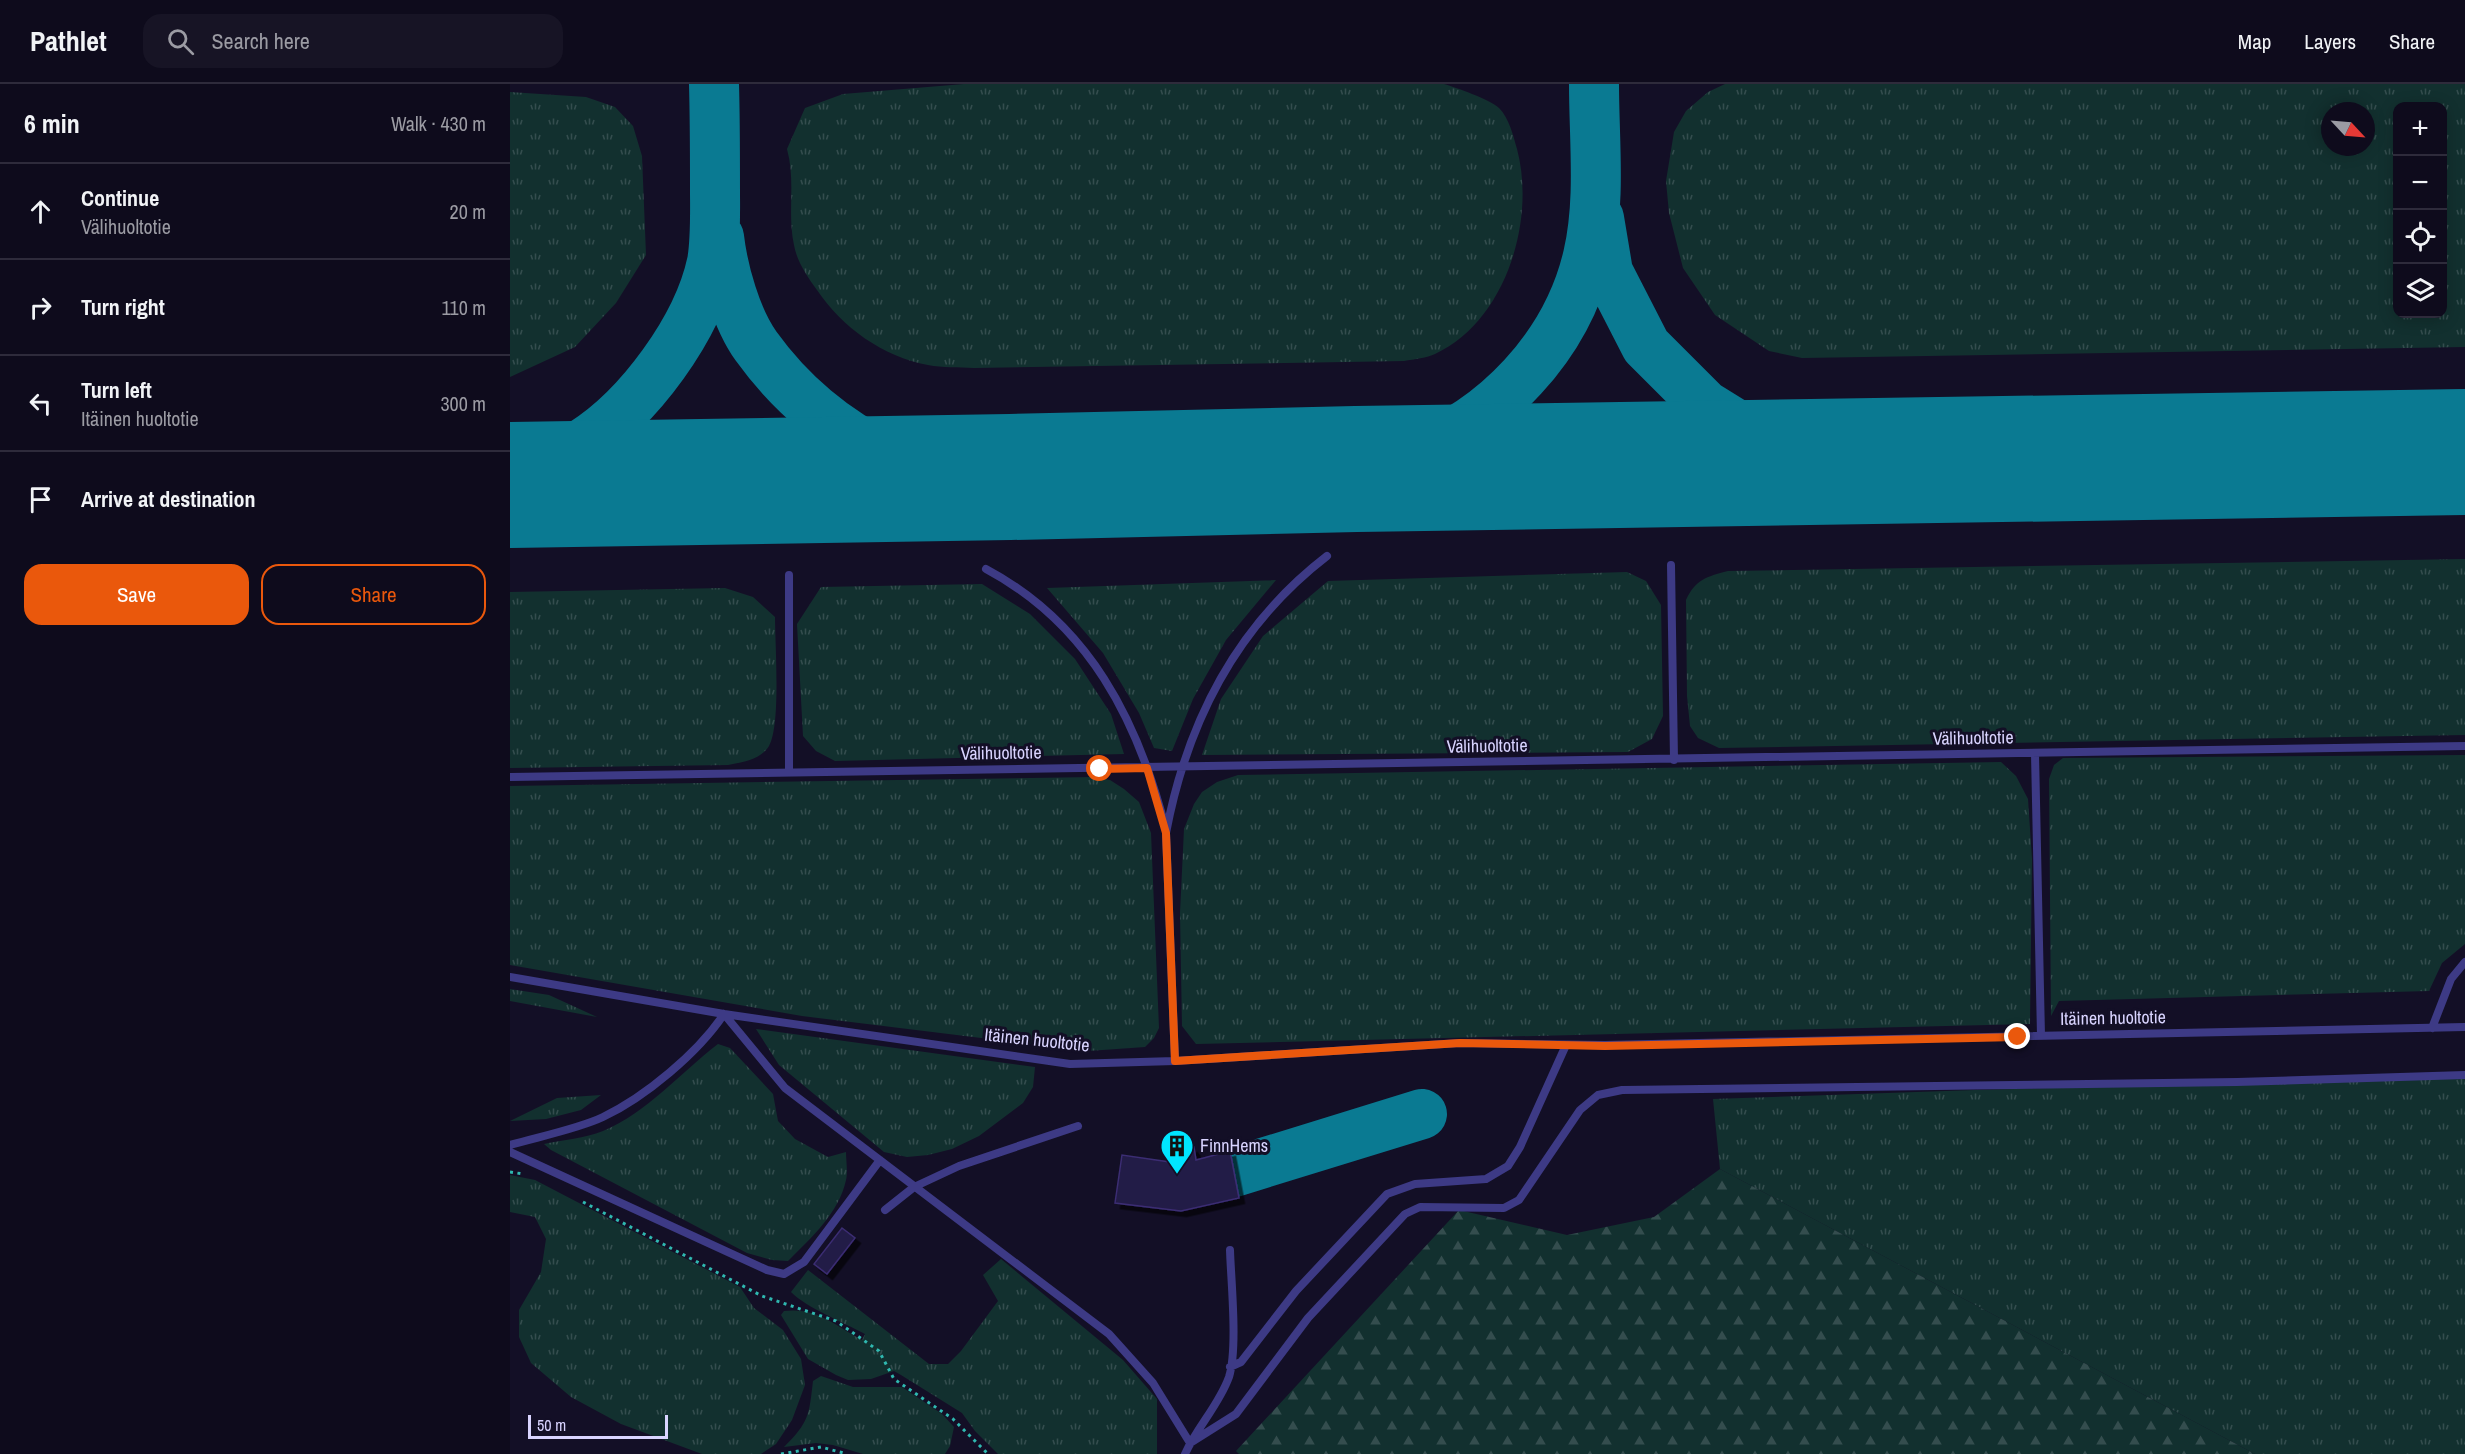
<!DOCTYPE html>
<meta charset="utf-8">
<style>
:root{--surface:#0e0b1c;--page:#171425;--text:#f1f3f6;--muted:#9b9ba3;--line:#2e2b3b;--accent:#ea580c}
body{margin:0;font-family:"Archivo Narrow",sans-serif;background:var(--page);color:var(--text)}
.controls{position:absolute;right:18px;top:18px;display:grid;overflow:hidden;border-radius:12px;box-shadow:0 3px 15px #0003}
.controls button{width:54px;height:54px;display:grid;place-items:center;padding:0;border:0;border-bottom:2px solid var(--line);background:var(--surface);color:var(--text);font:30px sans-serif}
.compass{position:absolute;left:1811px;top:18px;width:54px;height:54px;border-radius:50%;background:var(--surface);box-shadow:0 3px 15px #0003;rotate:116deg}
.scale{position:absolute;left:18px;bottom:15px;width:140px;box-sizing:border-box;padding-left:6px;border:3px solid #d9d4ff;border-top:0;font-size:16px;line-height:21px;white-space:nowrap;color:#d9d4ff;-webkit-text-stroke:4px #130f26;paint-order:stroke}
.stop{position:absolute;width:18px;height:18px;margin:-14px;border:4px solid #ea580c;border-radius:50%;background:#fff}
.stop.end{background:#ea580c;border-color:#fff;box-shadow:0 2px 6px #0008}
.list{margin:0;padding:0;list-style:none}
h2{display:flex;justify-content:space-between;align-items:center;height:78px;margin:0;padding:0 24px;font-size:26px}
h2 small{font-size:20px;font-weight:400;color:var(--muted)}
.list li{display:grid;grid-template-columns:39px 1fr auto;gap:18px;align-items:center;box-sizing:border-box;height:96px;padding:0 24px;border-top:2px solid var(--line)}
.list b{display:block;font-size:22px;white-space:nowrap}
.list p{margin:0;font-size:20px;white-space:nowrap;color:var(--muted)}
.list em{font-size:20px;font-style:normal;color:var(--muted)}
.actions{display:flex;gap:12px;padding:18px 24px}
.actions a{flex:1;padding:14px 0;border:2px solid var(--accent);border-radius:18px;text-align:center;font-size:21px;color:var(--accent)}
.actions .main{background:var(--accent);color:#fff}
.icon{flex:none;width:33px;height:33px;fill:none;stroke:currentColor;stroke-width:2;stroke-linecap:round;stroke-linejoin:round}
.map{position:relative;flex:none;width:1955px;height:1370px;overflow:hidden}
header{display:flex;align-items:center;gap:36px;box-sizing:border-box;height:84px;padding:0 30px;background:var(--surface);border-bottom:2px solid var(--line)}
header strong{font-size:28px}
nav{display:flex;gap:33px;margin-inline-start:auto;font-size:21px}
.search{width:420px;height:54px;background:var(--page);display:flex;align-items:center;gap:15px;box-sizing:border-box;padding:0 21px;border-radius:18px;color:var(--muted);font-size:22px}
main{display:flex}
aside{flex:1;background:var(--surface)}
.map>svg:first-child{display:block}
.grass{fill:url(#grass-tufts);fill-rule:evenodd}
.forest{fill:url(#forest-firs)}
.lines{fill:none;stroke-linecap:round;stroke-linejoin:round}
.taxiway{stroke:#0a7a92;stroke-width:50}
.runway{stroke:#0a7a92;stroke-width:126}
.building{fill:#241b47;stroke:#3b2d73;stroke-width:1.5;filter:url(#shadow)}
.path{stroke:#2fb8b0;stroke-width:3;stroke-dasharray:3 4.5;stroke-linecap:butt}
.service{stroke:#3d3a85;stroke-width:8}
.route{stroke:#ea580c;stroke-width:8}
.labels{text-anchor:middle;stroke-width:6;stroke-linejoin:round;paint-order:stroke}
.street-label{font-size:18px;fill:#d9d4ff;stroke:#130f26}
.poi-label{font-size:18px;fill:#d9d4ff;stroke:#130f26;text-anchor:start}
</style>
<header>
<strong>Pathlet</strong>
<div class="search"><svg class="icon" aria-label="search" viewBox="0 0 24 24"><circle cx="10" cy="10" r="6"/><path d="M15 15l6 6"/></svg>Search here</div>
<nav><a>Map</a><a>Layers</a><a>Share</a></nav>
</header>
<main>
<aside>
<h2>6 min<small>Walk · 430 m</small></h2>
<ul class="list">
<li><svg class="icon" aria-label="ahead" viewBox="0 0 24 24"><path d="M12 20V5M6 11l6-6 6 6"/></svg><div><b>Continue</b><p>Välihuoltotie</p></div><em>20 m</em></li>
<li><svg class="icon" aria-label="right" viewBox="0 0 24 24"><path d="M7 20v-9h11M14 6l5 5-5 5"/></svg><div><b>Turn right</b></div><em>110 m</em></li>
<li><svg class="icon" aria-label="left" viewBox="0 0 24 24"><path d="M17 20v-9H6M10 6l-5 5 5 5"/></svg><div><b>Turn left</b><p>Itäinen huoltotie</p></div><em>300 m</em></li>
<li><svg class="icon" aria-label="arrive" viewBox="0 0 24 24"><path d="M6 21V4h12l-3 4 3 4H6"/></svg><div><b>Arrive at destination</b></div></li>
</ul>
<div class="actions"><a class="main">Save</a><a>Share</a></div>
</aside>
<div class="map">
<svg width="1955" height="1370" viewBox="0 0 1955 1370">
<defs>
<pattern id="grass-tufts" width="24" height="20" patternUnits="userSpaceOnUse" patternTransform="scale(1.5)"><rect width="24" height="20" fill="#12302f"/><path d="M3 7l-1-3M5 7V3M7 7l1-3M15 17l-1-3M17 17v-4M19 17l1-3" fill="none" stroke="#344d4e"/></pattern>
<pattern id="forest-firs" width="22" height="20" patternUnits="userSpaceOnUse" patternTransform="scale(1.5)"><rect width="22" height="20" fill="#12302f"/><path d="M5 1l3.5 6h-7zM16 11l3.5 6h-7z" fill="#344d4e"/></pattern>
<filter id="shadow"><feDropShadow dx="5.5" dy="5.5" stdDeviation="0" flood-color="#0009"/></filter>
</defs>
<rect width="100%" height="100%" fill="#130f26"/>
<!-- grass -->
<path class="grass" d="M454 0H934C947 4 979 15 989 24 999 34 1003 51 1007 65 1026 136 996 237 925 270 917 274 904 275 894 277L464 284C449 283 433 284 418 281 373 273 332 243 307 206 297 192 287 178 284 161 277 129 286 97 277 65L295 24 333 10Z
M1215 0H1955V263L1292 274 1259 267 1205 231 1173 184 1159 129 1156 97 1164 48 1176 27 1198 8ZM1888 22H1932V230H1888ZM1820 27H1856V63H1820Z
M0 8 76 13 105 23 123 42 132 72 136 171 106 219 65 263 0 293Z
M1955 475V651L1209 664 1188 654 1180 642 1177 612 1176 516C1186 495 1196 493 1218 487Z
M1117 488 1136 497 1151 521 1153 632 1142 655 1118 668 692 671 711 615 753 552 818 497Z
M766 496 716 556 683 615 662 667 644 664 629 629 593 569 537 504Z
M472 500 520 530 565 575 601 630 614 670 325 677 306 667 293 652 287 540 311 503Z
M215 504 243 513 265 533C265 560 271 641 259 662 250 676 233 678 218 681L0 684V508Z
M1955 671V860L1932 879 1919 907 1549 917 1541 932 1539 695 1544 681 1553 674Z
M1491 678 1506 692 1518 715 1522 775 1520 940 686 960 672 942 670 829 674 745 684 720 692 708 707 698 728 691Z
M584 693 600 696 614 705 629 718 641 749 649 944 644 954 635 963 578 967 292 932 0 881V702Z
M0 905 39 911 87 933 0 917Z
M246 945 525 983 523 1003 513 1019 469 1052 442 1065 418 1071 397 1073 374 1068 269 981Z
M208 960 220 964 263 1010 268 1037 285 1055 318 1073 336 1068C336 1077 338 1088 336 1096 329 1129 301 1154 278 1177L262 1176 237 1169 41 1066 34 1060C53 1056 75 1054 93 1047 138 1028 170 989 208 960Z
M1955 994V1370H1745L1210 1085 1203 1015 1465 1006Z
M91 1011 71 1026 36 1035 0 1037 47 1014Z
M0 1091 25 1096 230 1203 244 1224 273 1246 291 1275 295 1301 282 1336 266 1360 251 1370H192L111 1340 61 1313 21 1279 9 1253V1226L31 1188 36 1155 25 1133 0 1128Z
M491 1175 613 1276 647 1315V1370H488L465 1347 452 1329 391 1291 384 1287 361 1295 338 1296 326 1291 298 1275 271 1231 274 1227C308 1223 325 1242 352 1256L355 1250C333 1238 297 1224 281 1208L298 1186 419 1280H438L451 1267 488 1217 473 1191Z
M311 1292 343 1303H392L432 1330 444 1343 440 1362 435 1370H353L323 1361 306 1359 274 1363C299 1338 299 1332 303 1297Z"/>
<!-- forest -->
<path class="forest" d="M1210 1085 1745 1370H729L726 1367 949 1126 1057 1151 1144 1133Z"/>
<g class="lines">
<!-- taxiway -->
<path class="taxiway" d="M1089 134 1098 188 1136 262 1195 321 1237 347 1306 370 1365 379
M209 153C213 187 226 234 246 262 279 308 326 349 378 372 416 389 459 389 500 393
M846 385C864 380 882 375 899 369 985 338 1057 262 1078 172 1091 116 1084 57 1084 0
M0 388C24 381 50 373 72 360 129 324 188 244 202 178 206 155 205 128 205 105 205 70 205 35 204 0
M724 1088 912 1030"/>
<!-- runway -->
<path class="runway" d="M0 401 500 393 846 385 1955 368"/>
</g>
<!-- building -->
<path class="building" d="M684 1063 686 1076 720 1067 729 1114 671 1127 605 1119 612 1071 667 1079 666 1065Z
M332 1144 345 1154 317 1190 304 1180Z"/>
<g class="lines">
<!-- path -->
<path class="path" d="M0 1088 13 1090
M73 1118 252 1212 326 1237 369 1267 384 1295 443 1335 478 1370
M271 1370 311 1363 337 1370"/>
<!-- service -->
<path class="service" d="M1161 481 1164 676
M476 485C579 540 628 636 656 746
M279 491V688
M1525 670 1531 952
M0 693 1955 662
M0 893 214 930 560 980 665 977 950 959 1095 961 1955 943
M1922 944 1941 895 1955 878
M665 977 656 749C677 638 726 542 817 472
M0 1061C27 1053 68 1045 93 1033 135 1013 188 969 214 930L275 1004 599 1250 643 1299 680 1359 726 1330 798 1234 895 1130 910 1123 994 1124 1009 1116 1070 1026 1088 1011 1112 1006 1727 998 1955 991
M0 1068 257 1186 274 1190 294 1178 370 1076
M375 1126 404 1103 449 1082 568 1042
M720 1283 731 1278 786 1207 877 1110 905 1100 976 1095 998 1082 1010 1063 1056 961
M675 1370C687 1343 709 1321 719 1293 728 1264 721 1198 720 1166"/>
</g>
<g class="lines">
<!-- route -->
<path class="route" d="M590 685 637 684 656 749 665 977 950 959 1095 962 1508 953"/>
</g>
<!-- icons -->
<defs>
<g id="building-pin" transform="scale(1.725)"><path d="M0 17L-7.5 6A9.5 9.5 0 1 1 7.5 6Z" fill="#00e5ff" stroke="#130f26"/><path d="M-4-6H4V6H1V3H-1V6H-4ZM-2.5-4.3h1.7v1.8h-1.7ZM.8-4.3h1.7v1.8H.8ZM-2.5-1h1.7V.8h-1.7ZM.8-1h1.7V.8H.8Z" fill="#111"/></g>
</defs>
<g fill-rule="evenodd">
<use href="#building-pin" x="667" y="1062"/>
</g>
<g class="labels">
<!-- street labels -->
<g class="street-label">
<text transform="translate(1463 654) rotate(-1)" y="6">Välihuoltotie</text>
<text transform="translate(977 662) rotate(-1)" y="6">Välihuoltotie</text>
<text transform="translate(491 669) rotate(-1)" y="6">Välihuoltotie</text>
<text transform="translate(1603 934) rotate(-1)" y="6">Itäinen huoltotie</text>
<text transform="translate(527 956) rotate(6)" y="6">Itäinen huoltotie</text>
</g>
<!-- poi labels -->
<g class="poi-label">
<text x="690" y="1068">FinnHems</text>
</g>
</g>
</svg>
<div class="controls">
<button>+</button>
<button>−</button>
<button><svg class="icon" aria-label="locate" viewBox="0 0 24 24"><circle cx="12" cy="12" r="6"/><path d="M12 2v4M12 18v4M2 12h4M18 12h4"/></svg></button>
<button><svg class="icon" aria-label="layers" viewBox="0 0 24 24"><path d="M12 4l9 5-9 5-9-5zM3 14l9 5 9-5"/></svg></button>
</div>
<svg class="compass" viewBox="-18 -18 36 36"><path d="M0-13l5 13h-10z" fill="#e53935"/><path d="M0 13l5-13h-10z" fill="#9b9ba3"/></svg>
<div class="scale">50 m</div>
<div class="stop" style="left:590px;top:685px"></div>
<div class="stop end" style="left:1508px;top:953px"></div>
</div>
</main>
